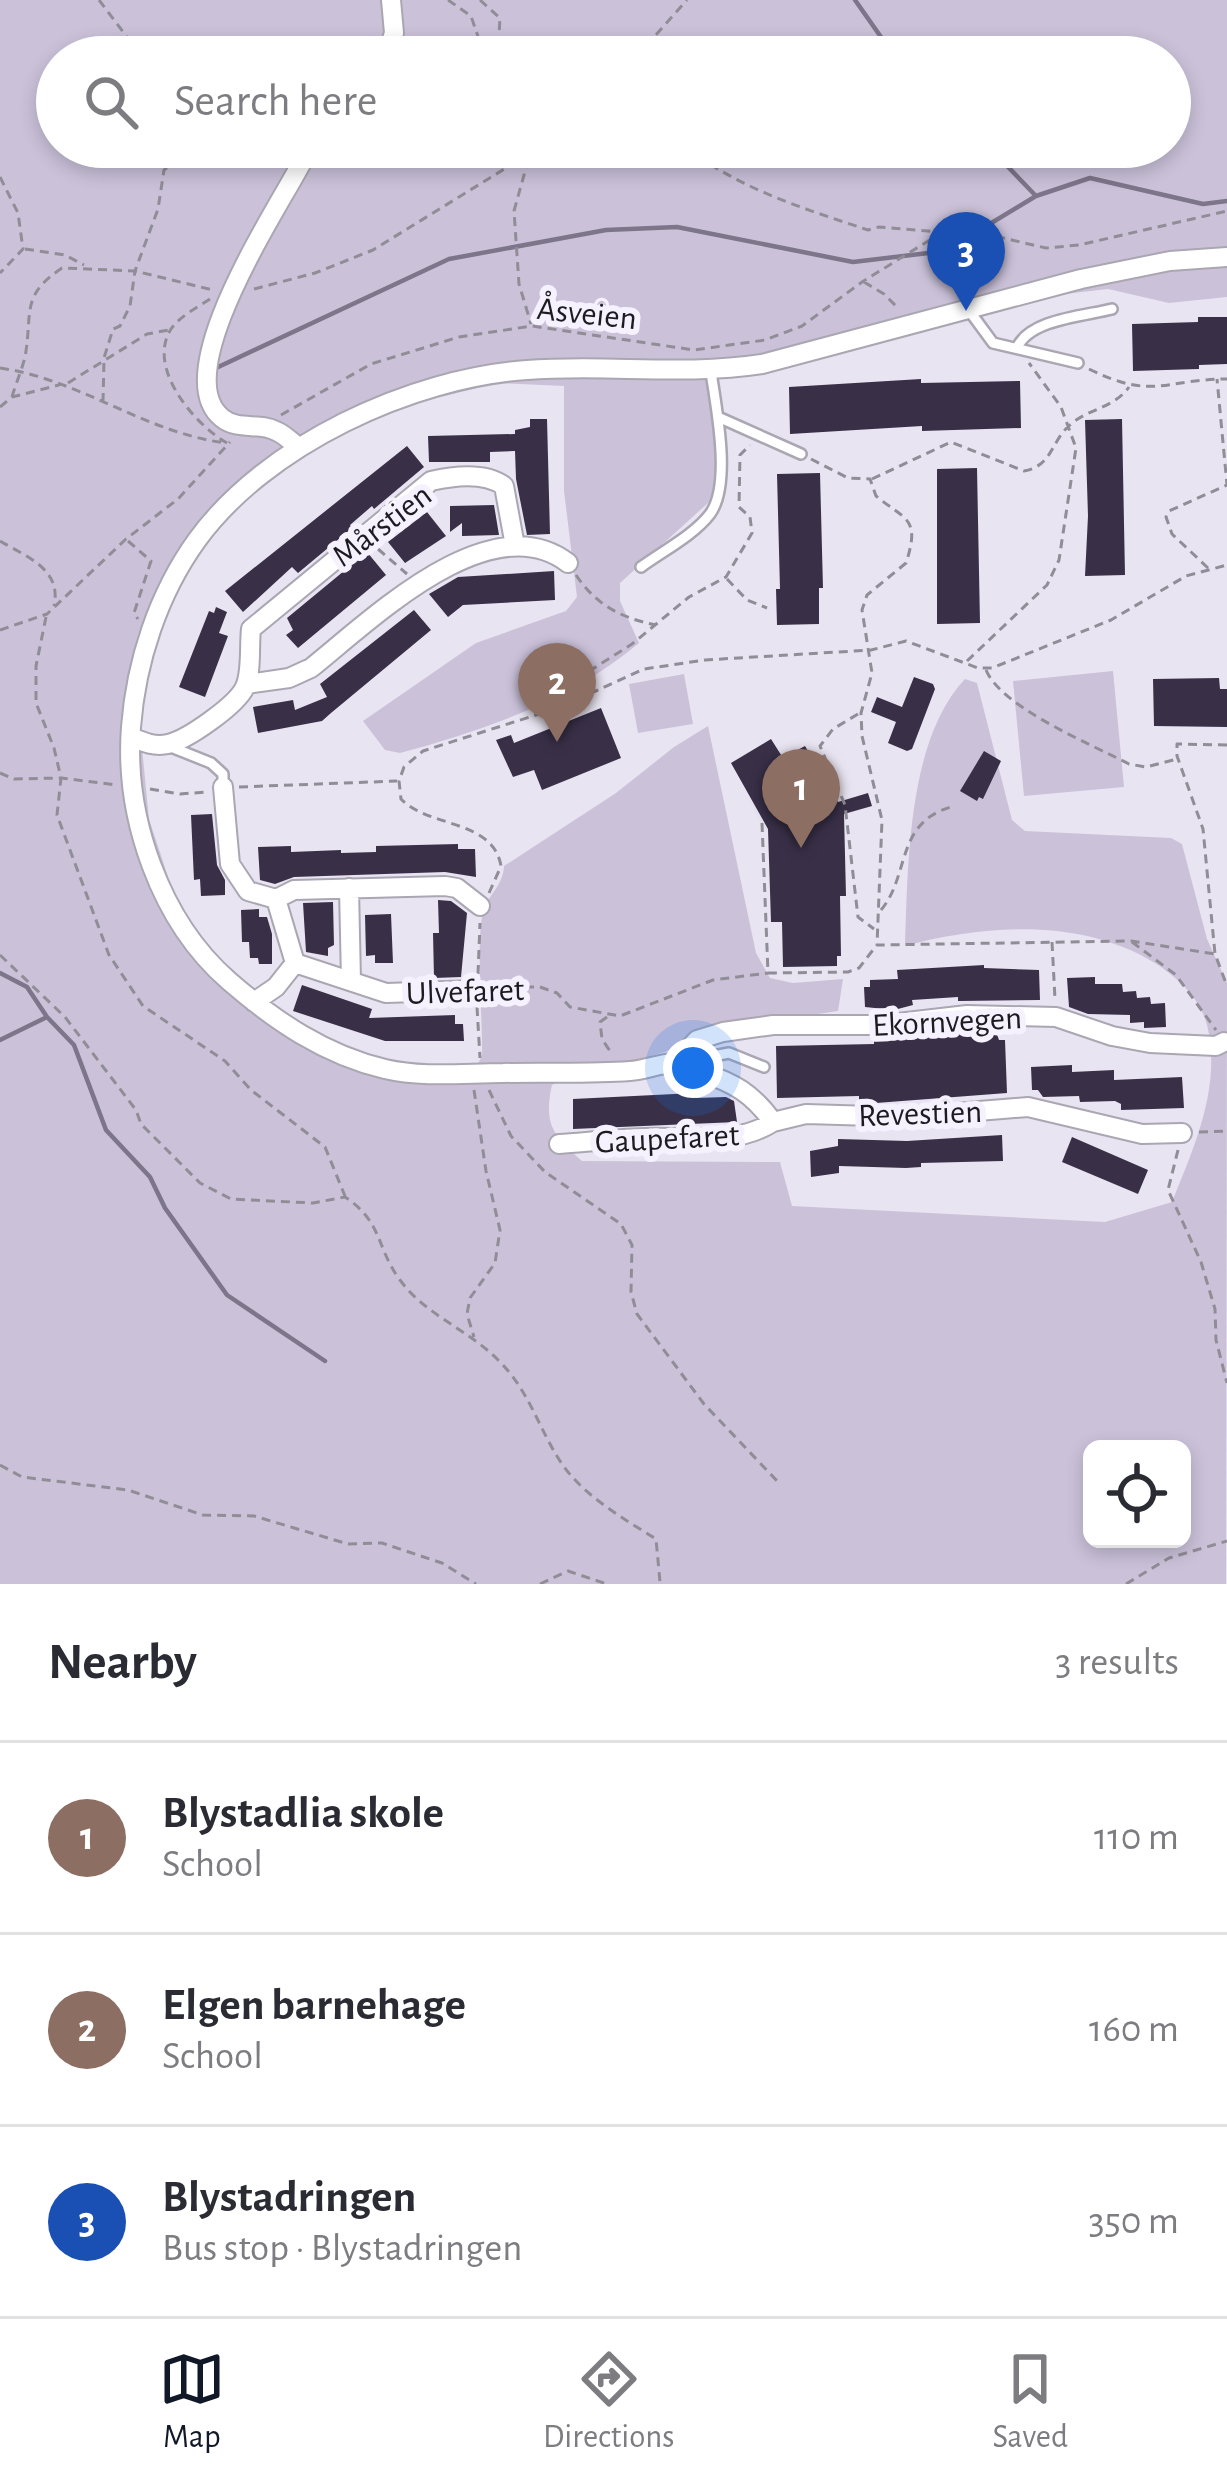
<!DOCTYPE html>
<meta charset="utf-8">
<style>
:root{--surface:#fff;--page:#f2f2f3;--text:#2b2b33;--muted:#7c7c81;--line:#e1e1e2;--accent:#111827}
body{margin:0;font-family:"Alegreya Sans",sans-serif;background:var(--page);color:var(--text)}
.controls{position:absolute;right:36px;bottom:36px;display:grid;overflow:hidden;border-radius:18px;box-shadow:0 6px 18px #0003}
.controls button{width:108px;height:108px;display:grid;place-items:center;padding:0;border:0;border-bottom:3px solid var(--line);background:var(--surface);color:var(--text);font:60px sans-serif}
.you{position:absolute;left:693px;top:1068px;width:42px;height:42px;margin:-30px;border:9px solid #fff;border-radius:50%;background:#1a73e8;box-shadow:0 0 0 18px #1a73e833}
.badge{display:grid;place-items:center;width:78px;height:78px;border-radius:50%;background:var(--accent);color:#fff;font-size:39px;font-weight:700}
.pin{position:absolute;translate:-50% -99px;filter:drop-shadow(0 3px 6px #0008)}
.pin::after{content:'';position:absolute;top:63px;width:42px;height:36px;background:inherit;clip-path:polygon(0 0,100% 0,50% 100%)}
.list{margin:0;padding:0;list-style:none}
h2{display:flex;justify-content:space-between;align-items:center;height:156px;margin:0;padding:0 48px;font-size:51px}
h2 small{font-size:39px;font-weight:400;color:var(--muted)}
.list li{display:grid;grid-template-columns:78px 1fr auto;gap:36px;align-items:center;box-sizing:border-box;height:192px;padding:0 48px;border-top:3px solid var(--line)}
.list b{display:block;font-size:45px;white-space:nowrap}
.list p{margin:0;font-size:39px;white-space:nowrap;color:var(--muted)}
.list em{font-size:39px;font-style:normal;color:var(--muted)}
.icon{flex:none;width:66px;height:66px;fill:none;stroke:currentColor;stroke-width:2;stroke-linecap:round;stroke-linejoin:round}
.map{position:relative;flex:none;width:1227px;height:1584px;overflow:hidden}
.search{position:absolute;background:var(--surface);box-shadow:0 6px 18px #0003;left:36px;right:36px;top:36px;height:132px;display:flex;align-items:center;gap:30px;box-sizing:border-box;padding:0 42px;border-radius:66px;color:var(--muted);font-size:45px}
.sheet{height:732px;background:var(--surface)}
nav{display:flex;justify-content:space-around;align-items:center;box-sizing:border-box;height:168px;border-top:3px solid var(--line);background:var(--surface);font-size:33px;color:var(--muted)}
nav a{display:grid;justify-items:center;gap:6px}
nav .on{color:var(--accent)}
.map>svg:first-child{display:block}
.green{fill:#cbc2da;fill-rule:evenodd}
.lines{fill:none;stroke-linecap:round;stroke-linejoin:round}
.stream{stroke:#7d758a;stroke-width:4.5}
.building{fill:#393048}
.lane-casing{stroke:#aaa6b2;stroke-width:14}
.street-casing{stroke:#aaa6b2;stroke-width:22}
.path{stroke:#918d97;stroke-width:3;stroke-dasharray:9 6;stroke-linecap:butt}
.lane{stroke:#fff;stroke-width:9}
.street{stroke:#fff;stroke-width:18}
.labels{text-anchor:middle;stroke-width:12;stroke-linejoin:round;paint-order:stroke}
.street-label{font-size:33px;fill:#1d1b20;stroke:#f6f1fe}
</style>
<div class="map">
<svg width="1227" height="1584" viewBox="0 0 1227 1584">
<rect width="100%" height="100%" fill="#e9e4f1"/>
<!-- green -->
<path class="green" d="M0 0H1227V297L1169 303 1108 289 1021 299 724 368 716 380 718 476 709 502 620 583V601L639 643C572 700 483 731 400 753L385 750 363 721 476 643 566 611 577 597 564 491V386L497 383 380 412 330 437 256 486 212 531 165 600 137 697 149 819 176 901 197 933 242 987 348 1064 473 1073 482 1056C483 1023 475 935 484 909 490 893 503 885 504 866L616 793 674 747 708 726 756 953 770 978 793 983 843 979 838 1011 763 1022 628 1063 572 1074 552 1085C543 1125 554 1136 582 1161L780 1162 792 1206 1105 1222 1172 1202C1194 1147 1222 1086 1207 1025 1200 998 1178 978 1155 963 1082 918 985 924 905 946 908 867 907 740 965 679L977 683 1012 820 1025 831 1171 838 1182 844 1207 939 1227 983 1226 1584H0ZM57 57H1170V147H57ZM1092 1449H1182V1539H1092Z
M1113 671 1124 787 1024 796 1013 681Z
M684 674 693 724 638 733 629 684Z"/>
<g class="lines">
<!-- stream -->
<path class="stream" d="M855 0 895 57
M989 147 1036 196 1090 178 1203 204 1227 201
M214 369 449 259 606 230 677 227 853 262 945 251 1036 196
M0 973 27 987 47 1017 74 1045 106 1130 150 1177 165 1208 227 1295 325 1361
M0 1040 47 1017"/>
</g>
<!-- building -->
<path class="building" d="M1198 317H1227V364L1199 365V369L1133 371 1132 324 1198 322Z
M921 379V383L1020 381 1021 428 922 431V426L790 434 789 387Z
M530 419H547L550 534 527 535 516 479 515 451 490 452V462H429L428 436 515 434V430L530 427Z
M1122 419 1125 575 1085 576 1088 516 1085 420Z
M407 446 424 467 374 509 372 506 350 525 352 528 298 573 292 567 243 612 225 591Z
M977 468 980 623 937 624V469Z
M820 473 823 588H819V624L777 625 776 589H780L777 474Z
M494 505 499 535 462 536V523L450 532V506Z
M427 512 446 536 405 563 388 542Z
M367 552 386 575 298 648 286 635 293 630 287 618Z
M554 571 555 600 463 605 448 617 429 594 458 577Z
M216 607 227 612 219 633 228 636 205 697 179 687 209 611 214 613Z
M414 610 431 630 331 713 322 721 258 733 253 707 293 700 295 710 327 697 320 684Z
M914 677 933 684 935 689 912 749 907 751 888 743 896 722 871 712 877 697 902 707Z
M1219 678 1220 689H1227V727L1154 726 1153 679Z
M601 708 621 758 542 790 534 770 513 777 496 740 511 735 514 743Z
M771 739 783 758 805 746 838 802 868 793 872 806 844 814 846 896H840L841 956H837V966L783 967 782 922H771L768 829 731 763Z
M984 751 1001 761 983 799 979 797 977 801 960 791Z
M212 814 217 865 225 880V895L201 896 200 879 194 880 191 815Z
M458 844V849H475L476 877 445 872 294 877 275 884 260 880 258 847 291 846V852L341 850V853L376 852V846Z
M438 900 451 901 467 913 461 977 434 978 433 933H439Z
M333 902 334 945 328 948V956L306 952 303 903Z
M259 909V917H267L272 934V964H259L258 958H250L249 942H242L241 910Z
M391 914 393 963H375V955L366 956 365 915Z
M984 965V968L1039 970 1040 1000 958 1001V997L912 1000 913 1005 894 1010 865 1007 864 987H870V980L898 979 897 970Z
M1095 977V984H1122L1123 992 1136 991 1137 998 1150 997 1151 1004 1165 1003 1166 1027 1144 1028V1022L1130 1023V1015L1088 1014 1069 1007 1067 978Z
M302 985 372 1009 369 1018 455 1015V1024H463L464 1041H385L293 1011Z
M995 1029 999 1040H1005L1007 1093 876 1103 859 1102V1096L777 1098 776 1046 874 1044V1039L956 1036V1030Z
M1072 1065V1072L1114 1070V1080L1182 1077 1184 1108 1121 1110V1104L1115 1101 1080 1102 1079 1096 1043 1097 1038 1090H1032L1031 1067Z
M695 1093V1098L726 1097 734 1101 737 1122 573 1129V1099Z
M1002 1135 1003 1161 921 1163V1167L906 1168 839 1166V1173L811 1177 810 1151 838 1146V1139L907 1141Z
M1072 1137 1148 1170 1138 1194 1062 1162Z"/>
<g class="lines">
<!-- lane casing -->
<g class="lane-casing">
<path id="lane" d="M968 309 993 343 1078 363
M1017 348C1029 319 1085 316 1112 309
M718 417 801 454
M641 567C663 551 694 535 710 514 732 484 716 407 711 372
M171 747 211 763 223 774V787
M681 1062 729 1053 764 1067"/>
</g>
<!-- street casing -->
<g class="street-casing">
<path id="street" d="M386 57 394 33 391 0
M299 448C292 442 284 434 276 431 259 422 238 431 222 418 167 374 277 210 302 162L314 147
M247 684 289 678 311 668C370 621 490 503 568 563
M131 737C143 742 154 747 168 744 187 740 237 705 245 687 252 671 249 647 251 629L431 481C453 476 485 472 504 486L515 546
M223 787 230 864 248 891 276 899
M349 888 351 981
M476 990 386 993 295 963 276 899 294 890 445 886 457 888 480 906
M254 1002 276 987 295 963
M676 1063 697 1040 723 1032 773 1025H881L967 1015 1056 1017 1112 1036 1150 1043 1216 1046 1224 1042
M1182 1133 1142 1134 1028 1107 906 1117 806 1114 773 1122C752 1093 734 1083 701 1072 693 1069 683 1064 675 1063 661 1063 645 1070 630 1071 588 1074 545 1072 503 1073 465 1073 423 1078 385 1069 325 1055 275 1021 229 981 160 921 124 817 131 727 136 662 158 594 197 540 266 445 411 378 527 370 606 364 683 376 762 364L1081 279 1170 261 1227 257
M559 1144C587 1142 616 1139 644 1138 689 1136 733 1147 773 1122"/>
</g>
<!-- path -->
<path class="path" d="M99 0 142 57
M448 0 471 16 485 57
M480 0 500 18 498 52 503 57
M636 57 687 0
M521 147 529 157 514 211 519 284 531 324
M686 147C739 189 805 209 868 230L879 227 999 237 1046 248 1079 245 1227 211
M0 177 18 213 23 249 0 273
M25 249 65 255 84 265
M864 282 884 294 899 309
M254 289 315 273 373 250 540 147
M210 299C198 307 180 316 171 329 146 368 195 425 227 443
M0 368C80 379 145 433 226 443
M1089 369C1154 401 1164 379 1227 379
M68 383 147 334 169 330
M12 397C16 382 24 366 26 351 32 309 22 295 62 268L135 271 213 290
M103 402 104 358 113 329 120 326 130 306 135 271 158 209 164 170 194 147
M0 407 12 397 59 385
M281 415 371 364 459 337 532 326 694 350 765 340 802 326 862 282 941 233
M811 459 848 478 870 479 876 496C905 520 921 517 906 563L867 595 862 610 872 673 861 713 862 736 882 820 877 945 1131 941 1215 954
M872 479 951 442 1024 471C1053 466 1051 440 1071 424 1090 408 1114 408 1129 387
M0 541C27 557 62 569 54 606
M128 541 151 561 134 613 138 619
M378 549 407 574
M1208 568 1172 534 1166 517 1169 511 1227 485 1217 379
M576 575C596 605 621 618 656 625
M727 579 747 600 767 608
M46 617 36 666V703L54 748 61 778 57 815 109 955 143 1006 225 1061 251 1090 325 1147 345 1196
M0 630 47 614 126 539 178 499 230 442
M967 661 1047 585 1059 560 1076 448 1061 407 1029 363
M986 670C1002 708 1091 744 1129 764L1146 767 1177 759
M561 705 566 692 580 677 632 644 689 597 726 577 752 533 750 517 739 507 740 455 750 445
M858 714 833 729 820 746 845 805 858 917 874 929
M1227 745 1177 744V756L1203 829 1215 954 1227 986
M0 773 14 779 61 778 117 785
M239 787 397 781
M150 789 180 794 206 792
M762 823 768 973 848 972 859 968 876 946
M489 893 501 866C493 819 429 828 401 799L399 781 404 767 423 751 561 707 644 669 705 660 871 650 906 641 978 668H992L1111 620 1186 576 1227 565
M881 910C910 876 895 823 951 807
M1052 942 1055 999
M1132 942 1176 975 1216 1030
M0 955 65 1017 136 1110 141 1124 200 1183 231 1199 313 1203 345 1197C383 1222 376 1248 400 1280 426 1316 470 1330 500 1362 530 1392 539 1430 562 1464 584 1496 624 1519 656 1539L660 1582
M478 974 480 923
M495 987H540L557 993 570 1007 620 1016 713 980 768 973
M477 1007 480 1058
M607 1017 600 1022 602 1039 612 1054
M474 1090 486 1171 500 1230 495 1263 470 1298 467 1314 474 1337
M489 1090 511 1136 545 1172 621 1224 632 1245 631 1292 637 1314 704 1404 779 1483
M1199 1132 1227 1131
M1178 1150 1168 1190 1201 1262 1215 1309 1216 1340 1227 1383
M0 1465 22 1477 128 1490 203 1515 254 1516 348 1544 382 1543 442 1563 476 1584
M540 1584 568 1571 607 1584
M1126 1584 1169 1558 1227 1541"/>
<!-- lane -->
<use href="#lane" class="lane"/>
<!-- street -->
<use href="#street" class="street"/>
</g>
<g class="labels">
<!-- street labels -->
<g class="street-label">
<text transform="translate(587 312) rotate(6)" y="12">Åsveien</text>
<text transform="translate(381 524) rotate(-37)" y="12">Mårstien</text>
<text transform="translate(465 990) rotate(-2)" y="12">Ulvefaret</text>
<text transform="translate(947 1020) rotate(-3)" y="12">Ekornvegen</text>
<text transform="translate(920 1112) rotate(-2)" y="12">Revestien</text>
<text transform="translate(667 1137) rotate(-3)" y="12">Gaupefaret</text>
</g>
</g>
</svg>
<div class="controls">
<button><svg class="icon" aria-label="locate" viewBox="0 0 24 24"><circle cx="12" cy="12" r="6"/><path d="M12 2v4M12 18v4M2 12h4M18 12h4"/></svg></button>
</div>
<div class="you"></div>
<div class="pin badge" style="left:801px;top:848px;background:#8d6e63">1</div>
<div class="pin badge" style="left:557px;top:742px;background:#8d6e63">2</div>
<div class="pin badge" style="left:966px;top:311px;background:#1a4fb4">3</div>
<div class="search"><svg class="icon" aria-label="search" viewBox="0 0 24 24"><circle cx="10" cy="10" r="6"/><path d="M15 15l6 6"/></svg>Search here</div>
</div>
<section class="sheet">
<h2>Nearby<small>3 results</small></h2>
<ul class="list">
<li><span class="badge" style="background:#8d6e63">1</span><div><b>Blystadlia skole</b><p>School</p></div><em>110 m</em></li>
<li><span class="badge" style="background:#8d6e63">2</span><div><b>Elgen barnehage</b><p>School</p></div><em>160 m</em></li>
<li><span class="badge" style="background:#1a4fb4">3</span><div><b>Blystadringen</b><p>Bus stop · Blystadringen</p></div><em>350 m</em></li>
</ul>
</section>
<nav>
<a class="on"><svg class="icon" aria-label="map" viewBox="0 0 24 24"><path d="M3 6l6-2 6 2 6-2v14l-6 2-6-2-6 2zM9 4v14M15 6v14"/></svg>Map</a>
<a><svg class="icon" aria-label="directions" viewBox="0 0 24 24"><path d="M12 3l9 9-9 9-9-9zM9 14v-3h6M13 9l2 2-2 2"/></svg>Directions</a>
<a><svg class="icon" aria-label="saved" viewBox="0 0 24 24"><path d="M7 4h10v16l-5-4-5 4z"/></svg>Saved</a>
</nav>
